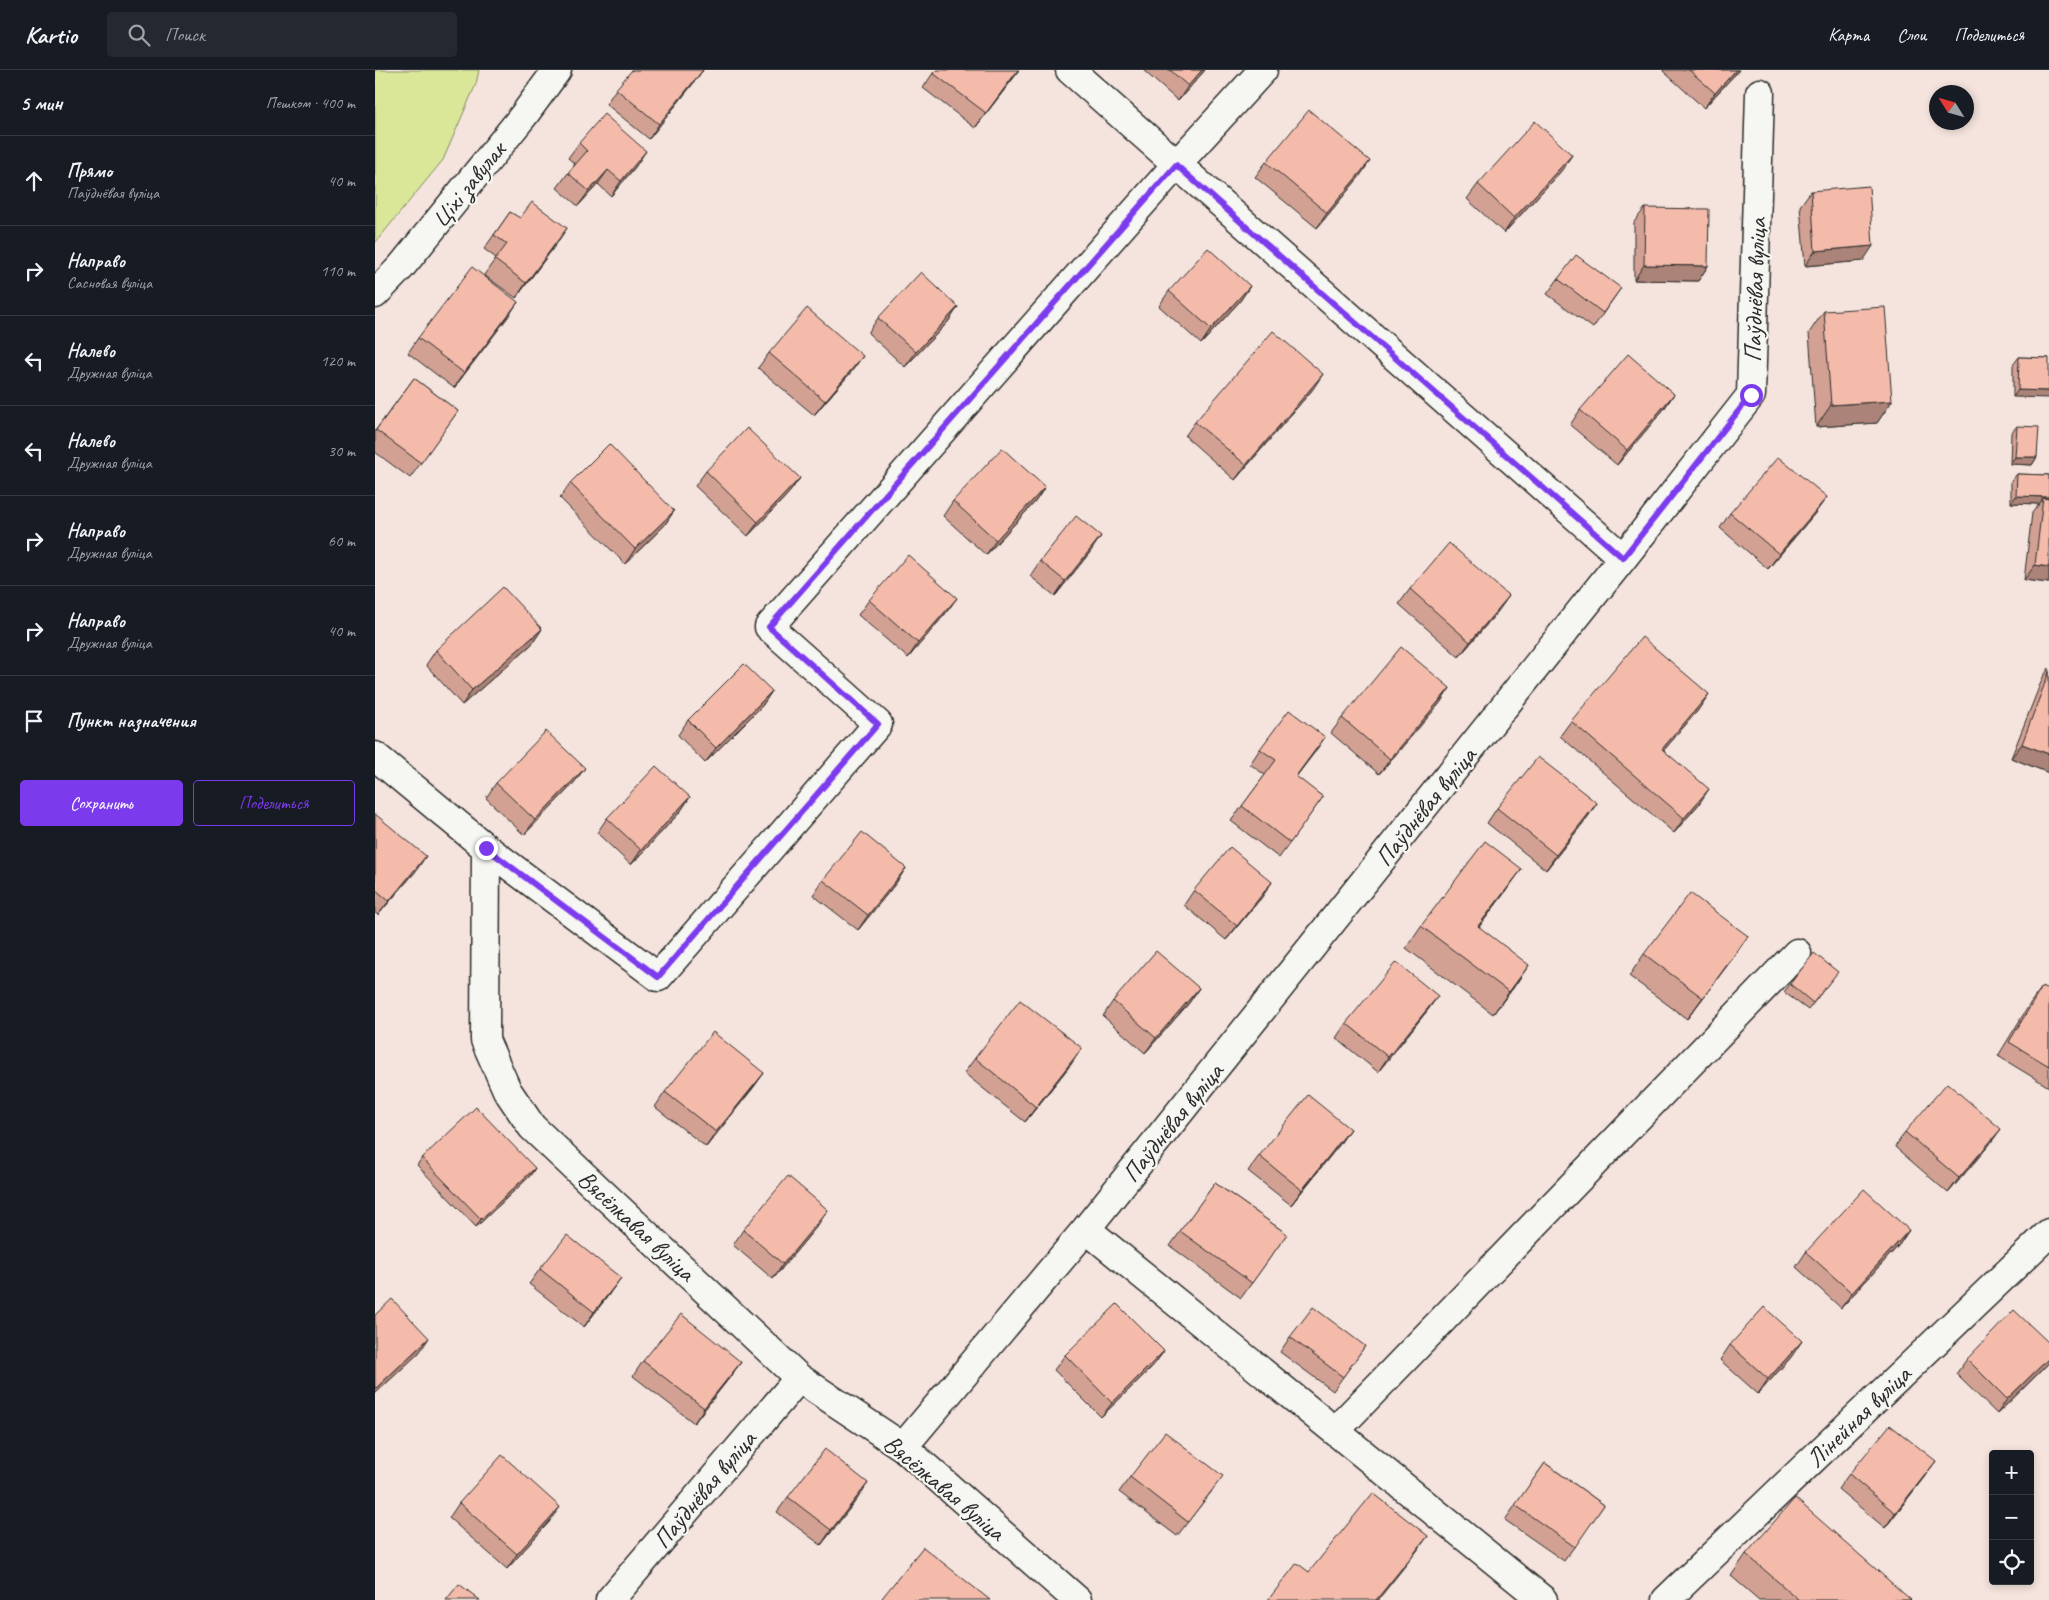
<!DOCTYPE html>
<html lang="ru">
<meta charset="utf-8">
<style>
:root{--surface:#171b24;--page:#242831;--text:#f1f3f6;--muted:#9ea1a6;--line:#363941;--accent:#7c3aed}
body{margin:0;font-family:Caveat,sans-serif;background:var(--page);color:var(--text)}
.controls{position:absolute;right:15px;bottom:15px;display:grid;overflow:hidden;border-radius:5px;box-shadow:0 2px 8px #0003}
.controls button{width:45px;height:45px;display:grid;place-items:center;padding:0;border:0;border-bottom:1px solid var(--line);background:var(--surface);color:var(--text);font:25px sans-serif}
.compass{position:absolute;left:1554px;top:15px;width:45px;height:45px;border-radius:50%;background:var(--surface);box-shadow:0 2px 8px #0003;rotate:307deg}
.stop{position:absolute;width:15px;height:15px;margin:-11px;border:4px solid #7c3aed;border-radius:50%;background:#fff}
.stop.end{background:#7c3aed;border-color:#fff;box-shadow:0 1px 5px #0008}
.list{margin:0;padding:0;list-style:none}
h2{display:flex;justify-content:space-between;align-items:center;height:65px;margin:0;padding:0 20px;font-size:21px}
h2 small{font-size:16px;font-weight:400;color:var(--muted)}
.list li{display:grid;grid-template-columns:32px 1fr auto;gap:15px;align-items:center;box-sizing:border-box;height:90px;padding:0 20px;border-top:1px solid var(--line)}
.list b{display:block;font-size:19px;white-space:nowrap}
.list p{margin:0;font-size:16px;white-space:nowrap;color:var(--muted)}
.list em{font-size:16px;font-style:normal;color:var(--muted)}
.actions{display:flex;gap:10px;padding:15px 20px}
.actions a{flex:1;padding:11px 0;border:1px solid var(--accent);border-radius:5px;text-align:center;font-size:18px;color:var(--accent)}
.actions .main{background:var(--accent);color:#fff}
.icon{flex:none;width:28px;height:28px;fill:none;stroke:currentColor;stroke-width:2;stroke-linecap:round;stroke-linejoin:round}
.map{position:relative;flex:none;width:1674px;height:1530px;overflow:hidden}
header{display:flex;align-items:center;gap:30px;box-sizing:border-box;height:70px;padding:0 25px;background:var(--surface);border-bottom:1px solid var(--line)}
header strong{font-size:24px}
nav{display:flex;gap:28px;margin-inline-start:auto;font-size:18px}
.search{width:350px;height:45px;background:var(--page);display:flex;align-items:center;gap:12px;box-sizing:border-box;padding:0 18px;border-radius:5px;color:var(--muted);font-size:19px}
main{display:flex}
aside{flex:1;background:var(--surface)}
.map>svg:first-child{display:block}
.green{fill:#dae799;stroke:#828962}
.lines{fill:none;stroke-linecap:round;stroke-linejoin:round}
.minor-casing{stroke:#2b2b2b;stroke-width:31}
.minor{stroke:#f6f6f2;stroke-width:28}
.wall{fill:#d2a193;stroke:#2b2b2b}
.shaded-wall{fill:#ab8378;stroke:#2b2b2b}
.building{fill:#f4bbab;stroke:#2b2b2b}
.route{stroke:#7c3aed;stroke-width:6}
.labels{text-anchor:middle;stroke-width:4.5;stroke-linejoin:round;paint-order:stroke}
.street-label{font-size:25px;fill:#2b2b2b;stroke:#f6f6f2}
</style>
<header>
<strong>Kartio</strong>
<div class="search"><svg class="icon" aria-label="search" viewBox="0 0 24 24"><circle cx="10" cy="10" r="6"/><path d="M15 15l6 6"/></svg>Поиск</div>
<nav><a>Карта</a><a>Слои</a><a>Поделиться</a></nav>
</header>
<main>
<aside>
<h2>5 мин<small>Пешком · 400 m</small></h2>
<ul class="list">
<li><svg class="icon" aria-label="ahead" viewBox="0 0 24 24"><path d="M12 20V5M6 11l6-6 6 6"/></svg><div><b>Прямо</b><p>Паўднёвая вуліца</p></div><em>40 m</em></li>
<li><svg class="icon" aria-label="right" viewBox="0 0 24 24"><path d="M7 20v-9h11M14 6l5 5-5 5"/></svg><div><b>Направо</b><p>Сасновая вуліца</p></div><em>110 m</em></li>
<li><svg class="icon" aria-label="left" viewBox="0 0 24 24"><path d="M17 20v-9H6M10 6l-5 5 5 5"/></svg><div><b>Налево</b><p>Дружная вуліца</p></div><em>120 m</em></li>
<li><svg class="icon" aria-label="left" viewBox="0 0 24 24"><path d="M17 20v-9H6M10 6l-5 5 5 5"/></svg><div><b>Налево</b><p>Дружная вуліца</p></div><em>30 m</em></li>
<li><svg class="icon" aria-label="right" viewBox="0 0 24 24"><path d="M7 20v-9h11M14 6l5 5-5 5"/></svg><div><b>Направо</b><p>Дружная вуліца</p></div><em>60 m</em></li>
<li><svg class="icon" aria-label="right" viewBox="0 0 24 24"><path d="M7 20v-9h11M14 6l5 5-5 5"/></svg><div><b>Направо</b><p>Дружная вуліца</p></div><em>40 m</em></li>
<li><svg class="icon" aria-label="arrive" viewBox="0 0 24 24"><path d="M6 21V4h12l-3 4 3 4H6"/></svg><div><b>Пункт назначения</b></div></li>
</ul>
<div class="actions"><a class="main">Сохранить</a><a>Поделиться</a></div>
</aside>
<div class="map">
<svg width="1674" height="1530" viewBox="0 0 1674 1530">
<rect width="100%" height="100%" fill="#f5e4dd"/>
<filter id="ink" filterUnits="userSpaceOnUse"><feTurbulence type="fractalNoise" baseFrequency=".02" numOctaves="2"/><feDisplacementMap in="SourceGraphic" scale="10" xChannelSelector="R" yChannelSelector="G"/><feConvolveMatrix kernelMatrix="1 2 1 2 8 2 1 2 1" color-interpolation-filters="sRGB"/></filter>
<g filter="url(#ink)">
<!-- green -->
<path class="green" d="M0 0H104L101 14 68 90 0 173Z"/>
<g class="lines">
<!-- minor casing -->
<g class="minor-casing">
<path id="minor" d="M695 0 1248 488
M0 224 26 197 149 45 182 0
M0 686 111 778 110 970 132 1020 157 1057 424 1308 528 1377 702 1530
M111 778 283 907 503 654 394 557 801 95 888 0
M711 1159 1168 1530
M960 1361 1422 883
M528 1377 711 1159 1248 488 1376 325 1385 23
M235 1530 424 1308
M1291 1530 1674 1163"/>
</g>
<!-- minor -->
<use href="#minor" class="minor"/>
</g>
<!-- wall -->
<path class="wall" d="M328 0 317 15 274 69 231 34 241 19Z
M768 0H830L803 31Z
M1288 0H1364L1329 38 1288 1Z
M558 3 641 5 600 58 548 18Z
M204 73 261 96 236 126 223 114 203 136 182 118 193 103 200 94 193 88Z
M891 92 985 106 942 158 880 107Z
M1187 100 1129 163 1092 129 1103 114Z
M1436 121 1488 191 1430 196 1425 136Z
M1270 138 1333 196 1323 211 1259 210V152Z
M135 142 182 173 141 228 109 205 121 188 109 179Z
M1183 209 1246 218 1218 258 1172 224Z
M875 216 865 231 826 274 784 236 794 221Z
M143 232 79 318 33 283 43 268Z
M583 237 573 252 530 297 493 263 503 248Z
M1449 241 1517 331 1502 353 1441 357 1434 263Z
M394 283 477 301 439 345 383 298Z
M1644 287 1674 288 1638 327V295Z
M39 308 83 341 35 408 0 382V361Z
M938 319 860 410 810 366 820 352Z
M1299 324 1289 339 1242 395 1195 355 1205 340Z
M1642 356 1662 387 1657 395 1635 394 1636 363Z
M331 401 425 408 414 423 373 466 320 416Z
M1642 404 1674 405V427L1673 429 1674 513 1649 510 1657 443 1664 434 1636 433V411Z
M195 413 299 441 289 456 250 494 185 428Z
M670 417 660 432 611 485 568 446 578 431Z
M1441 442 1393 499 1345 458 1355 443Z
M716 481 680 526 655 506 665 491Z
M1035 519 1124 540 1084 587 1024 534Z
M494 530 571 543 533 588 483 545Z
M167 559 157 574 87 635 51 595 61 580Z
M1674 598V703L1636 688 1668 607Z
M1075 618 1065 633 1004 704 956 663 967 648Z
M397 621 387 636 330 693 303 665 313 650Z
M1324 639 1289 680 1324 734 1299 763 1185 666 1196 651Z
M950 667 921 707 948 727 904 788 856 751 890 705 875 694 885 679Z
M121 713H199L149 765 111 728Z
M315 727 305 742 256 795 222 763 232 748Z
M1222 733 1212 748 1171 800 1112 753 1122 738Z
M0 744 41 801 3 845 0 843Z
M531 798 521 813 483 860 438 825 448 810Z
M897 812 887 827 851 870 809 835 819 820Z
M1131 821 1104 857 1139 917 1118 944 1031 878 1046 856Z
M1373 866 1312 949 1254 906 1269 884Z
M1457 909 1433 940 1409 922 1415 914Z
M1667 917 1674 921V1017L1623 986 1656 932Z
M824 918 814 933 770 983 728 946 738 931Z
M1063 926 1052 941 1003 1002 961 968 971 953Z
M600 988 697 993 650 1052 589 1003Z
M389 1003 378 1018 331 1077 280 1037 290 1022Z
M1530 1062 1615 1074 1573 1123 1520 1077Z
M965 1074 916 1135 873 1101 884 1086Z
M47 1088 160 1098 155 1106 101 1157 42 1095Z
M840 1113 912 1164 866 1228 795 1176Z
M443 1155 398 1209 358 1175 368 1160Z
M1534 1160 1524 1175 1466 1238 1421 1197 1431 1182Z
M165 1199 235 1223 209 1257 154 1214Z
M915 1267 990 1276 958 1321 905 1282Z
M1355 1275 1417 1286 1383 1324 1345 1290Z
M789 1281 778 1296 726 1347 679 1300 690 1285Z
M1592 1289 1672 1295 1622 1344 1581 1304Z
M268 1291 366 1292 355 1307 319 1353 258 1306Z
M1170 1393 1229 1435 1189 1491 1130 1450Z
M1474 1404 1550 1406 1510 1458 1463 1419Z
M755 1407 837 1421 802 1466 744 1422Z
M413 1427 483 1428 446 1475 402 1442Z
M84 1433 175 1451 132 1499 74 1448Z
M1371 1484 1536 1530H1384L1356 1506Z"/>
<!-- shaded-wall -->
<path class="shaded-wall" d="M328 0 317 15 274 69 284 54Z
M643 0H644L600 58 611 43Z
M827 0H830L803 31 813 16Z
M1361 0H1364L1329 38 1340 23Z
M271 81 261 96 236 126 246 111Z
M1197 85 1187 100 1129 163 1139 148Z
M995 91 985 106 942 158 952 143Z
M233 100 223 114 203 136 214 121Z
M192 158 182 173 141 228 151 213Z
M1498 176 1488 191 1430 196 1440 181Z
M1269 195 1333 196 1323 211 1259 210Z
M875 216 865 231 826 274 836 259Z
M143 232 133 247 79 318 89 303Z
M583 237 573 252 530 297 541 282Z
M488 286 477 301 439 345 450 331Z
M948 304 938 319 860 410 871 395Z
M1643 320 1674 321V328L1638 327Z
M1299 324 1289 339 1242 395 1252 380Z
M1517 331 1502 353 1441 357 1456 335Z
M1640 387H1662L1657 395 1635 394Z
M425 408 414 423 373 466 383 452Z
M670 417 660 432 611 485 621 470Z
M1641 426 1674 427 1669 434 1668 428 1664 434 1636 433Z
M1452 427 1441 442 1393 499 1404 484Z
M299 441 289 456 250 494 260 479Z
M726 466 716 481 680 526 690 511Z
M1660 495 1674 497V513L1649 510Z
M1134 526 1124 540 1084 587 1095 572Z
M582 528 571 543 533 588 543 573Z
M167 559 157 574 87 635 97 620Z
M1075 618 1065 633 1004 704 1015 689Z
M397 621 387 636 330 693 341 678Z
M1334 624 1324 639 1277 694 1287 679Z
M950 667 940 682 910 721 921 706Z
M1647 674 1674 684V703L1636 688Z
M210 698 199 713 149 765 160 750Z
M1334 719 1324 734 1299 763 1309 748Z
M315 727 305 742 256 795 266 780Z
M1222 733 1212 748 1171 800 1181 785Z
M51 786 41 801 3 845 14 831Z
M531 798 521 813 483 860 493 845Z
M1147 799 1131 821 1088 878 1103 856Z
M897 812 887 827 851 870 862 856Z
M1373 866 1358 888 1312 949 1328 928Z
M1154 895 1139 917 1118 944 1134 922Z
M824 918 814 933 770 983 781 968Z
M1063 926 1052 941 1003 1002 1013 987Z
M707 978 697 993 650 1052 661 1037Z
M389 1003 378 1018 331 1077 341 1062Z
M975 1059 965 1074 916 1135 927 1120Z
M1626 1059 1615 1074 1573 1123 1584 1108Z
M160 1098 155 1106 101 1157 106 1149Z
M453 1140 443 1155 398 1209 408 1194Z
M1534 1160 1524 1175 1466 1238 1477 1223Z
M246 1208 235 1223 209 1257 219 1242Z
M54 1268 44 1283 0 1324V1319Z
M1427 1271 1417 1286 1383 1324 1393 1309Z
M789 1281 778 1296 726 1347 737 1333Z
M1674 1288V1292L1672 1295 1622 1344 1632 1329Z
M366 1292 355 1307 319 1353 329 1338Z
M1561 1391 1550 1406 1510 1458 1520 1443Z
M493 1413 483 1428 446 1475 456 1460Z
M185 1437 175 1451 132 1499 142 1484Z
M1053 1466 1042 1481 1003 1530H1001Z"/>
<!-- building -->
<path class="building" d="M257 0H328L284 54 241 19Z
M561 0H643L611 43 558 3Z
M795 0H827L813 16Z
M1314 0H1361L1340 23Z
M934 40 995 91 952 143 891 92Z
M229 44 271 81 246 111 233 100 214 121 193 103 212 81 204 73Z
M1160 51 1197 85 1139 148 1103 114Z
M1494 116 1498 176 1440 181 1436 121Z
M157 132 192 158 151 213 120 190 132 174 119 165 135 142 145 148Z
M1270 138 1334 139 1333 196 1269 195Z
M833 178 875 216 836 259 794 221Z
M1201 185 1246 218 1228 243 1183 209Z
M97 197 143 232 89 303 43 268Z
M546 202 583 237 541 282 503 248Z
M1510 237 1517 331 1456 335 1449 241Z
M432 238 488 286 450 331 394 283Z
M898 261 948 304 871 395 820 352Z
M1253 284 1299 324 1252 380 1205 340Z
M1644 287 1674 288V321L1643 320Z
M39 308 83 341 46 393 1 360Z
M1642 356 1664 357 1662 387H1640Z
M372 358 425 408 383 452 331 401Z
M234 374 299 441 260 479 195 413Z
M627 378 670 417 621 470 578 431Z
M1403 387 1452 427 1404 484 1355 443Z
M1642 404 1674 405V427L1641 426Z
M1668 428 1674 429V497L1660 495Z
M701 446 726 466 690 511 665 491Z
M1074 473 1134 526 1095 572 1035 519Z
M533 485 582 528 543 573 494 530Z
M128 517 167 559 97 620 61 580Z
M1267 567 1334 624 1287 679 1334 719 1309 748 1196 651Z
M1026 577 1075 618 1015 689 967 648Z
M369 594 397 621 341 678 313 650Z
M1674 602V684L1647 674Z
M914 640 950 667 921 706 948 727 915 773 867 736 901 690 885 679Z
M171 661 210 698 160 750 121 713Z
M1163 687 1222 733 1181 785 1122 738Z
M281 696 315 727 266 780 232 748Z
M0 744 51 786 14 831 0 819Z
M487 762 531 798 493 845 448 810Z
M1110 771 1147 799 1103 856 1154 895 1134 922 1046 856Z
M855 777 897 812 862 856 819 820Z
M1315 823 1373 866 1328 928 1269 884Z
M781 881 824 918 781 968 738 931Z
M1439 883 1463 902 1438 933 1415 914Z
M1021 892 1063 926 1013 987 971 953Z
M1667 917 1674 921V996L1634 972Z
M645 930 707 978 661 1037 600 988Z
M338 962 389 1003 341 1062 290 1022Z
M1572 1013 1626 1059 1584 1108 1530 1062Z
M933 1025 975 1059 927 1120 884 1086Z
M101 1037 160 1098 106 1149 47 1088Z
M413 1106 453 1140 408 1194 368 1160Z
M840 1113 912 1164 877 1213 805 1161Z
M1489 1119 1534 1160 1477 1223 1431 1182Z
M192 1165 246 1208 219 1242 165 1199Z
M17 1229 54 1268 0 1319V1245Z
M742 1234 789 1281 737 1333 690 1285Z
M938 1237 990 1276 968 1307 915 1267Z
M1389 1237 1427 1271 1393 1309 1355 1275Z
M1639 1240 1674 1273V1288L1632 1329 1592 1289Z
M306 1244 366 1292 329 1338 268 1291Z
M1515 1355 1561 1391 1520 1443 1474 1404Z
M790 1362 848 1406 813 1452 755 1407Z
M450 1379 493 1413 456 1460 413 1427Z
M127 1385 185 1437 142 1484 84 1433Z
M1170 1393 1229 1435 1200 1477 1140 1435Z
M998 1423 1053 1466 1001 1530H893L922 1493 934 1502Z
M1420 1428 1536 1530H1424L1371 1484Z
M548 1477 615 1530H510L507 1528Z
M84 1514 105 1530H71Z"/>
</g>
<g class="lines" filter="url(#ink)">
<!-- route -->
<path class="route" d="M111 778 283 907 503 654 394 557 801 95 1248 488 1376 325"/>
</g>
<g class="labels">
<!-- street labels -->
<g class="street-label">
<text transform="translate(93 114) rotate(-51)" y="9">Ціхі завулак</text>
<text transform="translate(1379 220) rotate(-88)" y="9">Паўднёвая вуліца</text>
<text transform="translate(1050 736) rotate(-51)" y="9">Паўднёвая вуліца</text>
<text transform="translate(797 1052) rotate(-51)" y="9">Паўднёвая вуліца</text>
<text transform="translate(262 1155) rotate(43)" y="9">Вясёлкавая вуліца</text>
<text transform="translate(1483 1346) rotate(-44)" y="9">Лінейная вуліца</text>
<text transform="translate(570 1417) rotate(40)" y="9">Вясёлкавая вуліца</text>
<text transform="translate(329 1419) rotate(-50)" y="9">Паўднёвая вуліца</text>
</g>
</g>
</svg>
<div class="controls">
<button>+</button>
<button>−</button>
<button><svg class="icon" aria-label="locate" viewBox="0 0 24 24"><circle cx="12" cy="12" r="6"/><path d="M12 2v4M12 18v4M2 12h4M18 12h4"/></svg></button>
</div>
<svg class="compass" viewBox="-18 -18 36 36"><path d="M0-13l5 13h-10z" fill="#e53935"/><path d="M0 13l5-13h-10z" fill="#9ea1a6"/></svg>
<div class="stop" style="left:1376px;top:325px"></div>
<div class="stop end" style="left:111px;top:778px"></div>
</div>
</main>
